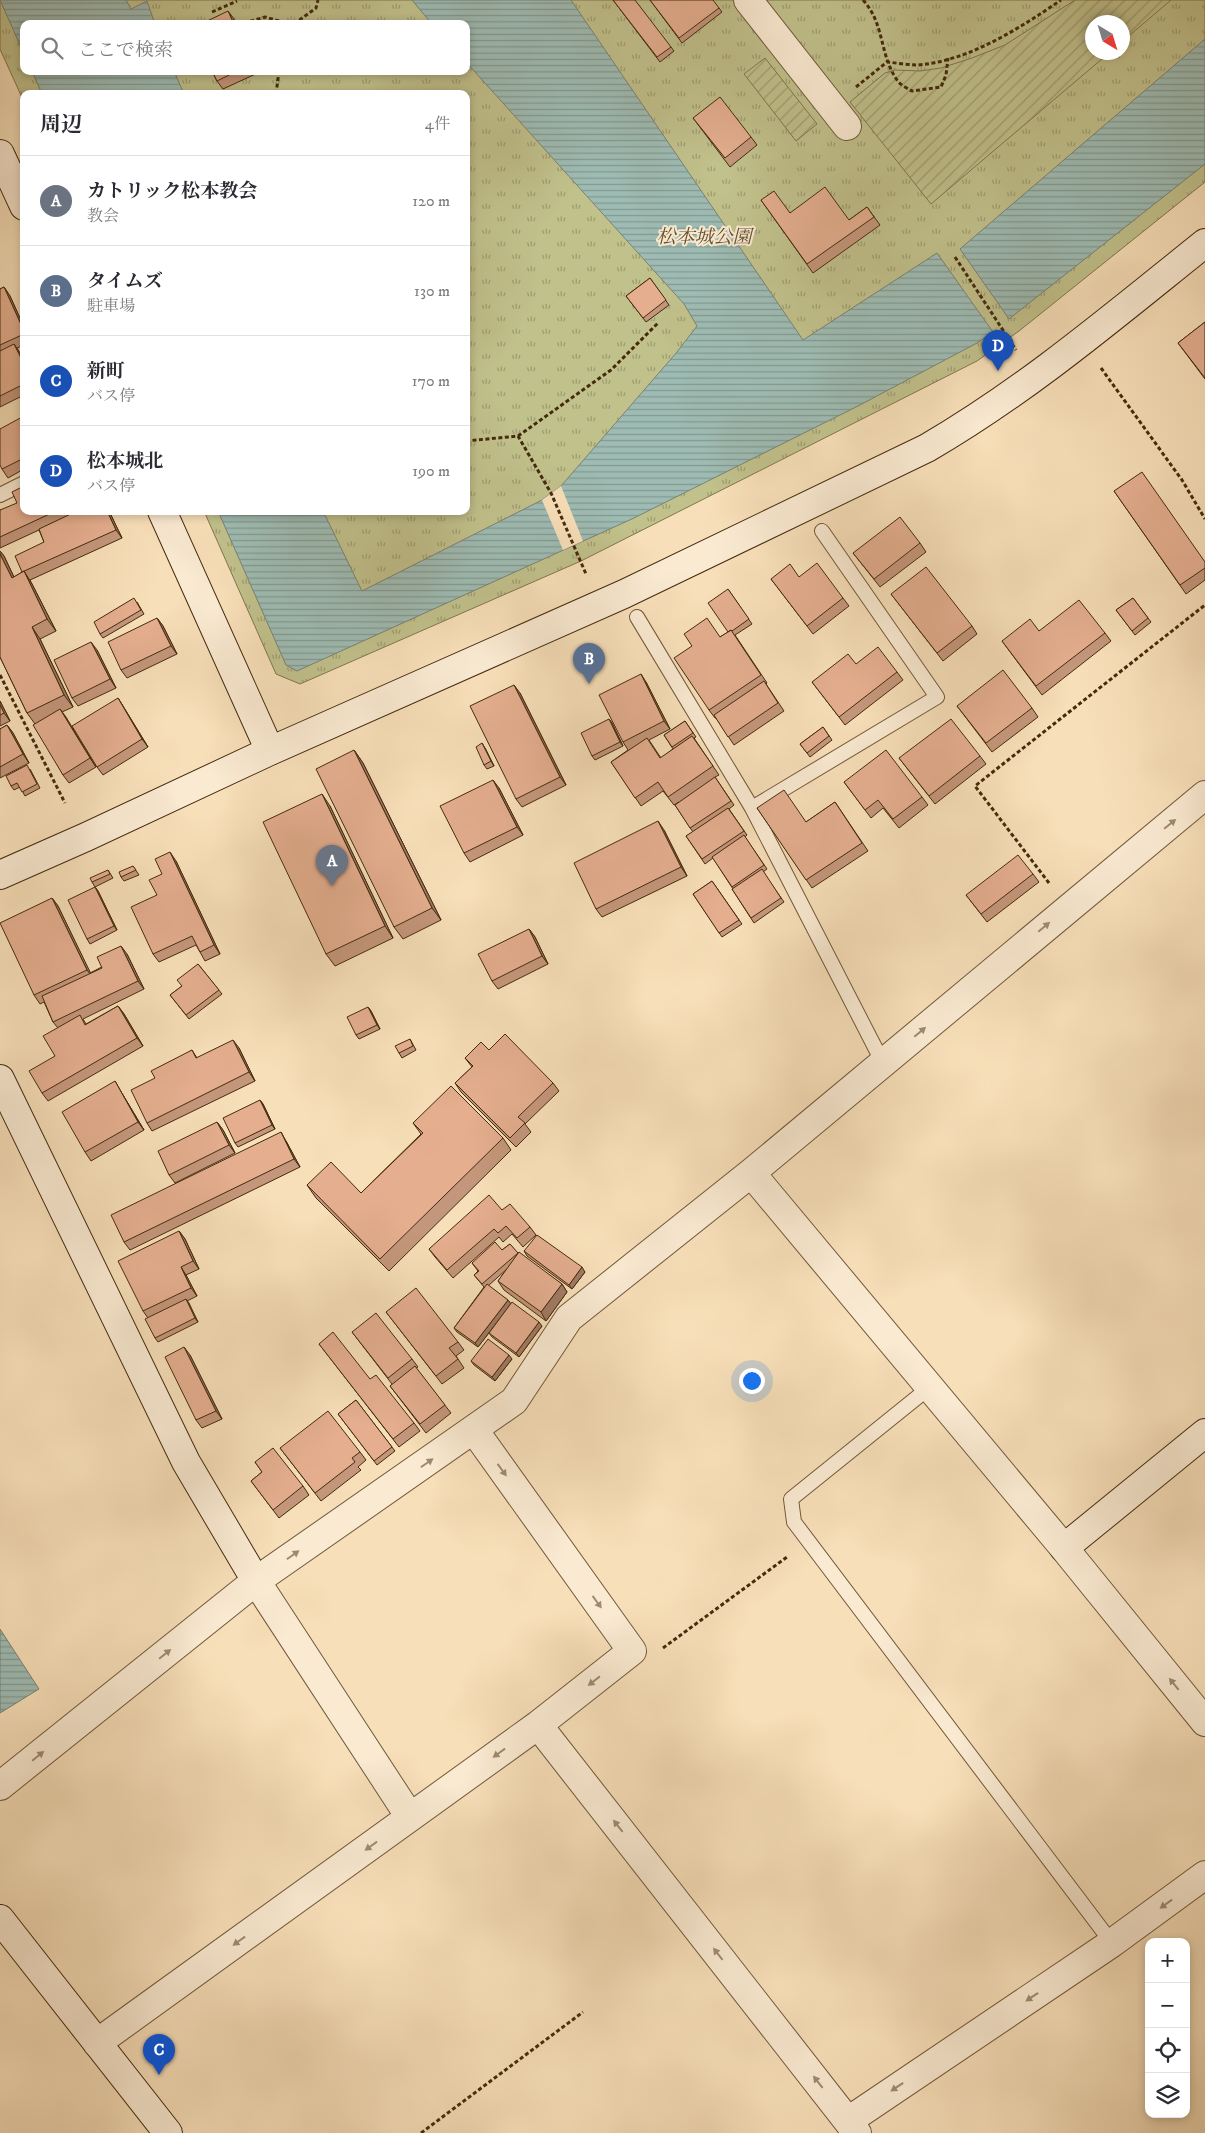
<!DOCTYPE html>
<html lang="ja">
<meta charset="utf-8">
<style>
:root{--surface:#fff;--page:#f7f7f7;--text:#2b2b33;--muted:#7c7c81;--line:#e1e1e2;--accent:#ea580c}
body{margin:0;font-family:"IM FELL DW Pica","Noto Serif JP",serif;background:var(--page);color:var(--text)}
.controls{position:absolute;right:15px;bottom:15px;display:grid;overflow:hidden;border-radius:10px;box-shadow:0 2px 8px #0003}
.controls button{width:45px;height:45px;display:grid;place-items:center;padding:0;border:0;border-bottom:1px solid var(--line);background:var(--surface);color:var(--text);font:25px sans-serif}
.compass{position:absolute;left:1085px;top:15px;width:45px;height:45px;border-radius:50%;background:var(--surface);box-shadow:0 2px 8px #0003;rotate:142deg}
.you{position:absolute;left:751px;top:1380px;width:18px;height:18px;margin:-12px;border:4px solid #fff;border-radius:50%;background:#1a73e8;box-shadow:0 0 0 8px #1a73e833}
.badge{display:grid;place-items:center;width:32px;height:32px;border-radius:50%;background:var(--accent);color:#fff;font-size:16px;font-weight:700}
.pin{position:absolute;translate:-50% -41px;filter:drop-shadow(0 1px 2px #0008)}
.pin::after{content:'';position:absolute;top:26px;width:18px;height:15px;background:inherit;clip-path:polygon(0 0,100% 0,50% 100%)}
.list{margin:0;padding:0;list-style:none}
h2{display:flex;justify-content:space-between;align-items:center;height:65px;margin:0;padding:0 20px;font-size:21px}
h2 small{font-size:16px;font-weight:400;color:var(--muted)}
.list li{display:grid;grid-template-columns:32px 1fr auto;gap:15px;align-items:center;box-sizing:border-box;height:90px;padding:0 20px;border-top:1px solid var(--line)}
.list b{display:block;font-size:19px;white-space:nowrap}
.list p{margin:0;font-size:16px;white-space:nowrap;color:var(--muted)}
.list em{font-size:16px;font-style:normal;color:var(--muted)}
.icon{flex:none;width:28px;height:28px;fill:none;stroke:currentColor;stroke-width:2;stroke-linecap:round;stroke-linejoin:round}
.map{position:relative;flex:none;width:1205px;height:2133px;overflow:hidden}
.search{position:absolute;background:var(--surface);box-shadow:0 2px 8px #0003;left:20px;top:20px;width:450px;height:55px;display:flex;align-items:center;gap:12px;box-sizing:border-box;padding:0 18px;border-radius:10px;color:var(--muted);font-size:19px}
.panel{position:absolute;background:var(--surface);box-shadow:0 2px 8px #0003;left:20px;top:90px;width:450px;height:425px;border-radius:10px}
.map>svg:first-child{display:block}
.park{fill:url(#park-tufts);stroke:#82764d;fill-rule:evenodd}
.garden{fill:url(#garden-furrows);stroke:#82764d}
.water{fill:url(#water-rules);stroke:#7a8272}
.pier{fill:#f7dfb9}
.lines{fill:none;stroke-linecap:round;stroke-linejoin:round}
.lane-casing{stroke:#715839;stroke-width:16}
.street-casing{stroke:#715839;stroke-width:30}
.secondary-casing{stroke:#442b0e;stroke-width:30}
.path{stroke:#442b0e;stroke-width:3;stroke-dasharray:4 2.5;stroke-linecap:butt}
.lane{stroke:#faead2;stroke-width:14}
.street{stroke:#faead2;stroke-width:28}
.secondary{stroke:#faead2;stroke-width:28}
.wall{fill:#c4967b;stroke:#442b0e}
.shaded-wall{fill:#a07a64;stroke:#442b0e}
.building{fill:#e4ae8f;stroke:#442b0e}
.oneway{fill:#9f8a70}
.labels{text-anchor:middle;stroke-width:4;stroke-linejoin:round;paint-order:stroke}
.park-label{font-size:19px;font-style:italic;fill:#63502e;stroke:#faead2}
</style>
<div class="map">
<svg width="1205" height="2133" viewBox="0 0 1205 2133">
<defs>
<pattern id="park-tufts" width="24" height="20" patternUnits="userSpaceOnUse" patternTransform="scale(1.25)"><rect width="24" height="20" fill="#c1c18c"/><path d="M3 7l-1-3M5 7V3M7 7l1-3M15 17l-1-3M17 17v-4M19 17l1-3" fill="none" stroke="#9e9d71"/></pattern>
<pattern id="garden-furrows" width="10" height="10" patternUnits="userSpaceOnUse" patternTransform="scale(1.25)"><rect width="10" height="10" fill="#c1c18c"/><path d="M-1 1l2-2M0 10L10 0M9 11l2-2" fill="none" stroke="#9e9d71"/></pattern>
<pattern id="water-rules" width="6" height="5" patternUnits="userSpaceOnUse" patternTransform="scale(1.25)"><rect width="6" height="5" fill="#9ebcb4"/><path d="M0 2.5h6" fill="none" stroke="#829991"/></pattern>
</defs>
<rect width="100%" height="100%" fill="#f7dfb9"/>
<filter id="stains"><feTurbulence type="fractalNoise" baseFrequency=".004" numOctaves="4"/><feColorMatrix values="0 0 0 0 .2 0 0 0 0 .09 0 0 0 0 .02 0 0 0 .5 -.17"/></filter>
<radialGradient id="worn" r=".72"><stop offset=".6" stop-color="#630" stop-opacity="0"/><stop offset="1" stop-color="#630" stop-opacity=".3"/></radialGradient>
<!-- park -->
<path class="park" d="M0 0H1205V182L1019 331 977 361 581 561 300 684 276 674 204 511H466V94H24V102L0 49ZM1092 22H1122V52H1092ZM24 24H466V71H24Z"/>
<!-- garden -->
<path class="garden" d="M1075 0H1171L1123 41 1122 22H1092V52L1109 53 931 204 850 102 885 73 895 70 920 71 941 68 972 58 1005 45Z
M765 58 817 124 796 141 744 74Z"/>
<!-- water -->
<path class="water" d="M0 0H126L131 9 147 1 155 24H24V54Z
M412 0H571L803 340 937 253 993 332 977 343 858 406 634 518 297 671 286 665 218 511H323L362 591 542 500 561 486 677 352 697 326 684 304 466 62V24H432Z
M1205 39V164L1009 319 960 249Z
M32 71H174L184 94H42Z
M0 1629 39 1689 0 1713Z"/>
<!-- pier -->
<path class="pier" d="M561 486 583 541 563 550 542 500Z"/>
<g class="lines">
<!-- lane casing -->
<g class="lane-casing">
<path id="lane" d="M0 495 24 483
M637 617 752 808 883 1063
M752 808 937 697 822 531
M930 1387 791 1499 794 1522 1112 1943"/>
</g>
<!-- street casing -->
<g class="street-casing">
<path id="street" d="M748 0 847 126
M751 1173 1064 1548 1205 1722
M256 1581 410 1817
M538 1725 857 2133
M0 1786 256 1581 514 1401 569 1318 751 1173 1205 795
M97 2043 538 1725 632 1651 474 1430
M848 2121 1112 1943 1205 1875"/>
</g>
<!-- secondary casing -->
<g class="secondary-casing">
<path id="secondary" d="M0 154 24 206
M162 511 270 751
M0 875 86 837 270 751 624 594 927 448C1027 390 1115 315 1205 243
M0 1079 186 1462 256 1581
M1064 1548 1205 1433
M0 1919 168 2133"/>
</g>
<!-- path -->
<path class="path" d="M863 0C885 24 879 54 897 80 900 85 907 88 912 91L941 87 946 75 948 58
M212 12 237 1
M244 23 265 17 290 24
M294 24 316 8 318 0
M856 87 887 62C897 63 908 65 918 65 969 61 1020 28 1061 0
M276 94 279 71
M955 257 1016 350
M1101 368 1182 480 1205 519
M518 436 611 370 658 323
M466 441 518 436 551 493 586 574
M466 466V468
M397 513 401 511
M0 675 65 803
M1049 883 975 786 1205 605
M663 1648 787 1557
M421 2133 583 2012"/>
<!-- lane -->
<use href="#lane" class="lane"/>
<!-- street -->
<use href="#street" class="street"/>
<!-- secondary -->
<use href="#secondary" class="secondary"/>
</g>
<!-- wall -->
<path class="wall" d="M613 0 671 47 674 51 660 62Z
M650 0 719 8 722 12 682 43Z
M212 71H259L260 72 223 89 217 81Z
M693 118 751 137 757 145 730 167Z
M761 200 790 213 849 220 867 207 880 225 813 273Z
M650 278 669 305 646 322 626 296Z
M4 287 10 296 24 327V345L17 348 24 360V395L0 407V289Z
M1205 322V379L1178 343Z
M24 416V469L8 478 2 469Z
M1114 491 1205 562V580L1186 594Z
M0 510 24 511H109L122 538 30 580 32 584 56 631 40 639 73 707 62 712 96 767 69 783 63 775 35 724 27 713 0 657V551L4 556 14 577 22 572 44 542 39 530 0 548Z
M920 543 926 552 880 587 853 553Z
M799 577 843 598 849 606 813 634 771 579Z
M728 589 752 624 735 635 767 683 766 684 784 711 734 745 716 718H715L709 710 692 646 720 637 728 632Z
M891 594 972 626 977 634 943 661Z
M1133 598 1151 622 1135 635 1116 610Z
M137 602 144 614 103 638 100 634Z
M157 618 163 626 177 654 127 678 121 670Z
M1039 631 1105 633 1111 641 1042 695 1002 641Z
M97 650 116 688 78 706 72 698Z
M856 664 897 672 903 680 845 725 812 682Z
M646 682 670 729 649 740 661 758 673 749 664 735 685 721 696 737 694 738 719 775 715 777 734 805 729 809 747 835 745 837 767 869 763 872 784 902 754 923 732 889H733L713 858 705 864 686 836 693 832 675 805 679 802 674 805 663 791 641 806 611 762 628 750 623 742Z
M520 693 566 785 522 807 516 799Z
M118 698 148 747 103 775 97 767Z
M0 701 10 721 0 726Z
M957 706 1032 708 1038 717 992 752Z
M609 719 612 723 623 746 595 760 592 756Z
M7 725 13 733 29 763 0 778V729Z
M823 727 832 740 810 757 800 744Z
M485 748 494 766 487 769 484 765Z
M354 750 363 763 441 920 403 939 394 927Z
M980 756 986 764 935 804 899 758Z
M30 769 40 788 25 796 20 787 14 790 11 786Z
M844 782 922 797 928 805 899 828 883 808 871 818Z
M499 788 523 835 470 862 464 853Z
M835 802 868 851 812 888 757 808 806 822Z
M330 806 393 938 335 966 326 954Z
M664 830 687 876 602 917 596 909Z
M176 861 220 954 205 961 200 952 196 945 159 962 153 954 157 895 162 874Z
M133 866 139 875 124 881 121 877Z
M108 870 113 878 95 887 92 882Z
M1033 874 1039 882 987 922 966 895Z
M712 881 742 924 722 937 693 894Z
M95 887 98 891 117 930 90 944 87 939Z
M52 898 58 906 90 973 127 954 144 989 83 1019 86 1024 118 1006 124 1014 143 1046 48 1101 42 1093 55 1056 58 1028 53 1022 44 1002 40 1004 34 995Z
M529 929 535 937 548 964 498 989 492 981Z
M198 964 222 994 189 1019 170 995 182 986Z
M368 1007 371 1011 380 1029 359 1039 356 1035Z
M410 1039 416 1050 402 1058 399 1053Z
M239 1048 255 1081 152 1131 147 1123 155 1078 192 1050 197 1058Z
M489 1050 553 1083 559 1091 525 1124 531 1132 516 1147 461 1092 455 1083 472 1067 465 1058Z
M120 1090 144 1130 91 1161 85 1152Z
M260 1100 263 1104 275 1129 238 1147 235 1143Z
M217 1122 223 1130 235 1153 175 1183 169 1175Z
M413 1123 503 1138 511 1150 389 1271 316 1198 307 1185 361 1193 421 1134Z
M286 1141 300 1167 130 1250 124 1242Z
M502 1210 530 1227 536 1235 523 1247 512 1234 503 1242 499 1237 453 1278 435 1257 429 1249Z
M179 1231 185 1239 199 1269 186 1275 197 1296 187 1301 198 1322 158 1342 155 1338 148 1318 143 1311Z
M510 1244 518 1254 562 1284 567 1292 546 1321 504 1290 498 1281 507 1269 488 1286 508 1300 511 1304 478 1347 457 1332 454 1328 484 1287 474 1275 478 1271 472 1263 502 1250Z
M524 1251 585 1272 572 1289 527 1256Z
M386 1312 458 1342 464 1350 456 1356 464 1368 442 1384Z
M542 1326 519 1357 492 1337 489 1333Z
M352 1332 412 1359 418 1367 416 1368 451 1413 426 1433 390 1386 392 1384Z
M319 1344 370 1379 414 1423 420 1431 399 1447Z
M190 1355 222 1419 202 1428 196 1420Z
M512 1359 495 1381 474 1365 471 1361Z
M356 1400 395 1451 377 1465 338 1414Z
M280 1448 360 1452 366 1460 358 1467 361 1470 321 1501Z
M255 1462 303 1486 309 1495 279 1518 251 1481 262 1472Z"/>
<!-- shaded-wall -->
<path class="shaded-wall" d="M228 11 234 19 236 24H234Z
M4 287 10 296 24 327V331Z
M14 344 20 353 24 360V364Z
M107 511H109L122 538 116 530Z
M0 551 4 556 20 590 12 578 0 554Z
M24 571 32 584 56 631 47 619Z
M157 618 163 626 177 654 171 646Z
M32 627 40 639 73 707 64 695Z
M91 642 97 650 116 688 110 679Z
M641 674 646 682 670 729 664 721Z
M514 685 520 693 566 785 560 777Z
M118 698 123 706 148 747 142 739Z
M0 701 10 721 4 713 0 705Z
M60 709 66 717 96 767 90 758Z
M609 719 612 723 623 746 620 742Z
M7 725 13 733 29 763 23 754Z
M482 743 485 748 494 766 491 761Z
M354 750 363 763 441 920 432 908Z
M493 780 499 788 523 835 517 827Z
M322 794 330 806 393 938 385 926Z
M658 821 664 830 687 876 681 867Z
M170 852 176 861 220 954 214 945Z
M95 887 98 891 117 930 114 926Z
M52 898 58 906 93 978 87 970Z
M529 929 535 937 548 964 542 956Z
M121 946 127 954 144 989 138 981Z
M118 1006 124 1014 143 1046 137 1038Z
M368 1007 371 1011 380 1029 377 1025Z
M233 1040 239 1048 255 1081 249 1072Z
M115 1081 120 1090 144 1130 138 1122Z
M260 1100 263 1104 275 1129 272 1125Z
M217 1122 223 1130 235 1153 229 1145Z
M281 1132 286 1141 300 1167 294 1159Z
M179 1231 185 1239 199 1269 193 1261Z
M181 1267 186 1275 197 1296 191 1288Z
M582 1267 585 1272 572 1289 569 1285Z
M562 1284 567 1292 546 1321 541 1312Z
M186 1299 189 1303 198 1322 195 1318Z
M508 1300 511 1304 478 1347 475 1343Z
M539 1322 542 1326 519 1357 516 1353Z
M184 1347 190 1355 222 1419 216 1411Z
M509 1355 512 1359 495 1381 492 1377Z"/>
<!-- building -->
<path class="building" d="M613 0H635L671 47 657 57Z
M650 0H713L719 8 679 38Z
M228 11 234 24H201Z
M212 71H237L217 81Z
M720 97 751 137 725 158 693 118Z
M825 187 849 220 867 207 874 217 807 264 761 200 774 191 790 213Z
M650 278 666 300 643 318 626 296Z
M4 287 24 331V334L0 345V289Z
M1205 322V378L1178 343Z
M14 344 24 364V384L0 396V351Z
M24 416V458L2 469 0 465V429Z
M1142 472 1205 562V568L1180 585 1114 491Z
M24 486V511H56L0 537V510L17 503 12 492Z
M77 511H107L116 530 22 572 15 556 44 542 39 529Z
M900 517 920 543 874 579 853 553Z
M0 554 12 578 24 571 47 619 32 627 64 695 27 713 0 657Z
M817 563 843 598 807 626 771 579 790 564 799 577Z
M926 567 972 626 937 653 891 594Z
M728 589 749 619 732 631 731 630 728 632 708 603Z
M134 598 141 610 100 634 94 622Z
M1133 598 1148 618 1132 631 1116 610Z
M1079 600 1105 633 1036 686 1002 641 1030 619 1039 631Z
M157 618 171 646 121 670 108 642Z
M707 618 720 637 731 630 761 675 709 710 674 658 692 646 684 634Z
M91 642 110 679 72 698 54 660Z
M878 647 897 672 839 717 812 682 848 654 856 664Z
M1003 670 1032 708 986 743 957 706Z
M641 674 664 721 623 742 599 695Z
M764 681 778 703 728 737 714 715Z
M514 685 560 777 516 799 470 706Z
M118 698 142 739 97 767 72 726Z
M0 705 4 713 0 715Z
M60 709 90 758 63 775 33 725Z
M609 719 620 742 592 756 581 733Z
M951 719 980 756 929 796 899 758Z
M685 721 693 733 672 747 664 735Z
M7 725 23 754 0 767V729Z
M823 727 829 736 807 753 800 744Z
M692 736 713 766 668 797 658 782 635 798 611 762 647 738 660 758Z
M482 743 491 761 484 765 476 747Z
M354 750 432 908 394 927 316 769Z
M886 750 922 797 893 819 878 800 865 810 844 782Z
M27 765 37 784 22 792 17 783 11 786 6 776Z
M715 777 731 801 690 828 675 805Z
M493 780 517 827 464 853 440 806Z
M784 790 806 822 835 802 862 843 806 880 757 808Z
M322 794 385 926 326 954 263 822Z
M728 808 744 831 702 859 686 836Z
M658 821 681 867 596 909 574 863Z
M744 835 764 865 732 887 712 857Z
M170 852 214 945 200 952 192 936 153 954 131 907 157 895 149 880 162 874 155 859Z
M1018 855 1033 874 981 914 966 895Z
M133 866 136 870 121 877 119 872Z
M762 869 781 898 751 918 732 889Z
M108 870 110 874 92 882 90 878Z
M712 881 739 920 719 933 693 894Z
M95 887 114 926 87 939 68 900Z
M52 898 87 970 34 995 0 923Z
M529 929 542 956 492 981 478 954Z
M121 946 138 981 53 1022 42 996 102 968 97 957Z
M198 964 219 990 186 1015 170 995 182 986 177 980Z
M118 1006 137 1038 42 1093 29 1071 55 1056 43 1036 80 1015 85 1025Z
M368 1007 377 1025 356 1035 347 1017Z
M505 1034 553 1083 518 1117 525 1123 510 1138 455 1083 473 1066 465 1058 481 1042 489 1050Z
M410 1039 413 1046 399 1053 395 1046Z
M233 1040 249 1072 147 1123 131 1090 155 1078 151 1071 192 1050 196 1058Z
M115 1081 138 1122 85 1152 62 1112Z
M451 1086 503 1138 380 1259 307 1185 331 1162 361 1193 423 1133 413 1123Z
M260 1100 272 1125 235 1143 223 1118Z
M217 1122 229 1145 169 1175 158 1151Z
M281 1132 294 1159 124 1242 111 1215Z
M489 1195 502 1210 510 1204 530 1227 517 1238 506 1226 498 1233 494 1229 447 1270 429 1249Z
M179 1231 193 1261 181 1267 191 1288 143 1311 118 1261Z
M537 1235 582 1267 569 1285 524 1251Z
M495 1242 502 1250 510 1244 518 1253 482 1284 474 1275 479 1271 472 1263Z
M519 1252 562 1284 541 1312 498 1281Z
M487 1284 508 1300 475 1343 454 1328Z
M416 1288 458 1342 449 1348 458 1359 436 1376 386 1312Z
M186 1299 195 1318 155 1338 145 1319Z
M512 1302 539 1322 516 1353 489 1333Z
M376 1313 412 1359 388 1378 352 1332Z
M333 1332 370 1379 376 1375 414 1423 393 1439 319 1344Z
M488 1339 509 1355 492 1377 471 1361Z
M184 1347 216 1411 196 1420 165 1357Z
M415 1366 445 1405 420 1424 390 1386Z
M356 1400 392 1447 374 1461 338 1414Z
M328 1411 360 1452 352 1458 355 1462 315 1493 280 1448Z
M273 1448 303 1486 273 1510 251 1481 262 1472 255 1462Z"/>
<!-- one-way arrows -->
<defs><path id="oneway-solid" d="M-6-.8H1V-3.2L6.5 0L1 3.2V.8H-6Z" transform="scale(1.25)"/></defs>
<g class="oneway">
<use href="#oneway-solid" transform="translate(1170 824) rotate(-39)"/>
<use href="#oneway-solid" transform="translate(1044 927) rotate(-40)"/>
<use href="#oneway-solid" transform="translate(920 1032) rotate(-40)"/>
<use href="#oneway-solid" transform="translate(427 1463) rotate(-35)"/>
<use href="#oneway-solid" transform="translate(502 1470) rotate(54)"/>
<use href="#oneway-solid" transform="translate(293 1555) rotate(-35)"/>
<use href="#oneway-solid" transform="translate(597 1602) rotate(54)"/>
<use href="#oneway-solid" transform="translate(165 1654) rotate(-39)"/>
<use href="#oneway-solid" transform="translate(594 1681) rotate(142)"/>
<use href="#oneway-solid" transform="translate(1174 1684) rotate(-129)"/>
<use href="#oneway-solid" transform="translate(499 1753) rotate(144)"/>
<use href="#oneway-solid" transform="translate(38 1756) rotate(-39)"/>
<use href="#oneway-solid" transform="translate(618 1826) rotate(-128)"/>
<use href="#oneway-solid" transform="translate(371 1846) rotate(144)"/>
<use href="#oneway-solid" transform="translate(1166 1904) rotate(144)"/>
<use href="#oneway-solid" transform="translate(239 1941) rotate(144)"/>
<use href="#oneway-solid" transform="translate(718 1954) rotate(-128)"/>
<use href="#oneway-solid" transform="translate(1032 1997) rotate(146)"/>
<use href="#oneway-solid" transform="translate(818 2082) rotate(-128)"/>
<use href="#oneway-solid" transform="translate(897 2087) rotate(146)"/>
</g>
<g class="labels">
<!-- park labels -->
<g class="park-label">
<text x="704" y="243">松本城公園</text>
</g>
</g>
<rect width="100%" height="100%" filter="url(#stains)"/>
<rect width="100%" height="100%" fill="url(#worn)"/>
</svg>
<div class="controls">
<button>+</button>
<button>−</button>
<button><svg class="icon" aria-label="locate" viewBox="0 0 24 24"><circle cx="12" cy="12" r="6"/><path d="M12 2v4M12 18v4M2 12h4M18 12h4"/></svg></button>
<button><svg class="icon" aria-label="layers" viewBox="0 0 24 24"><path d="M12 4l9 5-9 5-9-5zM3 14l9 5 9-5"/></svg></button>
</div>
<svg class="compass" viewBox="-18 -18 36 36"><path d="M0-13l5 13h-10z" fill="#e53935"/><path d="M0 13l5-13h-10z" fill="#7c7c81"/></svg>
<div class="you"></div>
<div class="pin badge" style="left:332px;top:886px;background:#6b7280">A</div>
<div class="pin badge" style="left:589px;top:684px;background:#5c6f8a">B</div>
<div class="pin badge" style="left:159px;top:2075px;background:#1a4fb4">C</div>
<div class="pin badge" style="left:998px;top:371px;background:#1a4fb4">D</div>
<div class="search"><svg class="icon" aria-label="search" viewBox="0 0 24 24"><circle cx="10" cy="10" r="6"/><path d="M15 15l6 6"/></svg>ここで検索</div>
<section class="panel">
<h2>周辺<small>4件</small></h2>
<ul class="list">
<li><span class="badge" style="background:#6b7280">A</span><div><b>カトリック松本教会</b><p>教会</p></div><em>120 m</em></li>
<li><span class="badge" style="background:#5c6f8a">B</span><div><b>タイムズ</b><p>駐車場</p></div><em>130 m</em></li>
<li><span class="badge" style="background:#1a4fb4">C</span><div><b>新町</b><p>バス停</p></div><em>170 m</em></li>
<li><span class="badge" style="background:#1a4fb4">D</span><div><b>松本城北</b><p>バス停</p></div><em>190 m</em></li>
</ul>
</section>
</div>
